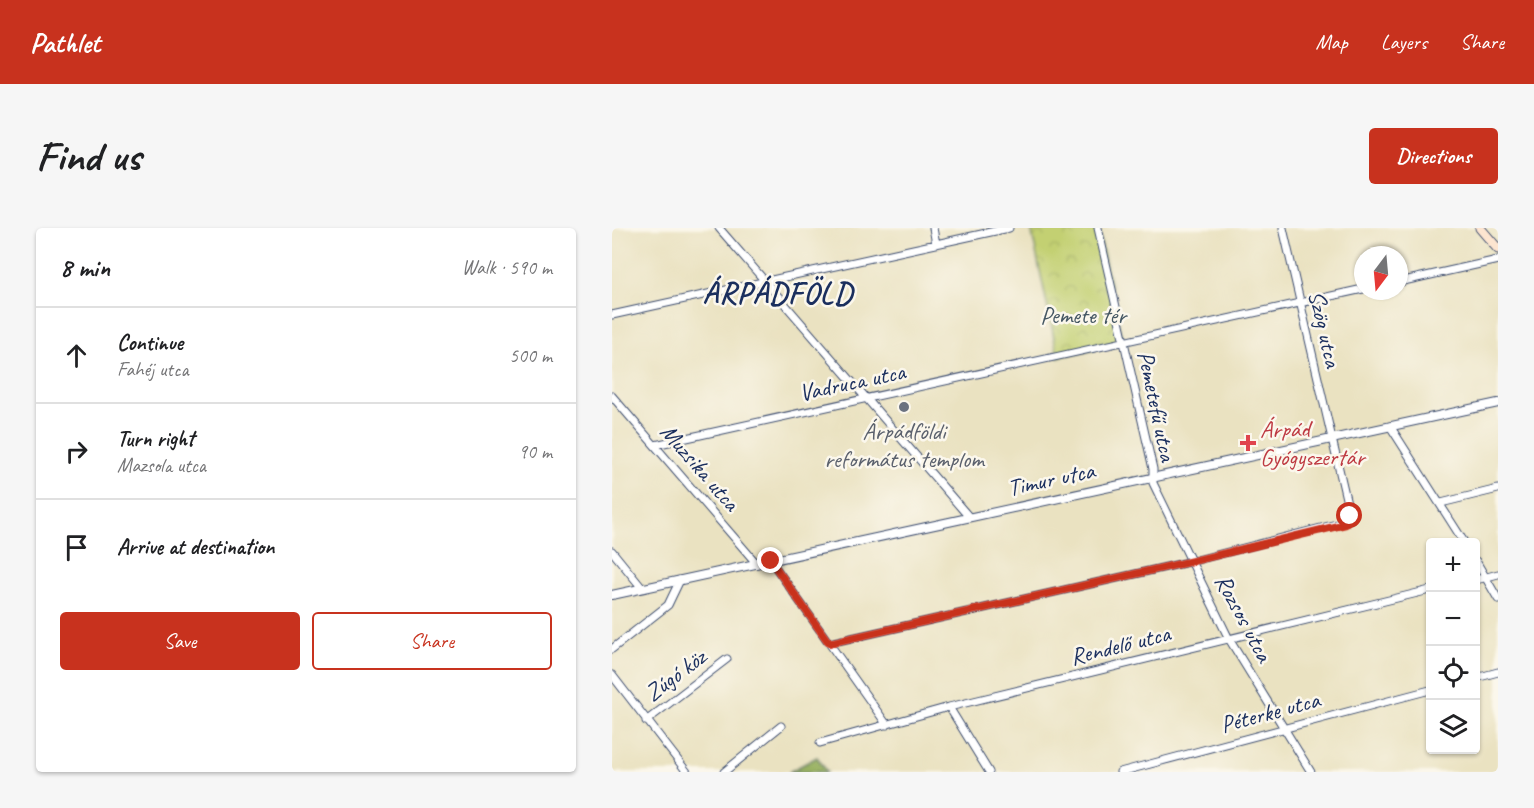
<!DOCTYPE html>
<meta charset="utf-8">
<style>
:root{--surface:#fff;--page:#f6f6f6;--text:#202124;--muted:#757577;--line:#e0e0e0;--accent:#c8321e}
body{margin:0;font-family:Caveat,sans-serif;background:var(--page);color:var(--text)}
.controls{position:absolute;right:18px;bottom:18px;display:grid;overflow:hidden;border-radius:6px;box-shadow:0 2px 4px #0004}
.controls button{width:54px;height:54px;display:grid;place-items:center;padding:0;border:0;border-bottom:2px solid var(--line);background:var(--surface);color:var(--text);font:30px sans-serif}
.compass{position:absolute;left:742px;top:18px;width:54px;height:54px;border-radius:50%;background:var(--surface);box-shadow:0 2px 4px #0004;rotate:196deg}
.stop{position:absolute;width:18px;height:18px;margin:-14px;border:4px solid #c8321e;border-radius:50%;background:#fff}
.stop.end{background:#c8321e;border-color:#fff;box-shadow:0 2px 6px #0008}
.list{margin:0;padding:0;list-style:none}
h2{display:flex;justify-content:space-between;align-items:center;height:78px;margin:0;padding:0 24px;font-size:26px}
h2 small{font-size:20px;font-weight:400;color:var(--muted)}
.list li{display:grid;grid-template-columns:39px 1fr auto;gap:18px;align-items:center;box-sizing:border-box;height:96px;padding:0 24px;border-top:2px solid var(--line)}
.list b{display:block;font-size:22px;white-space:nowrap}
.list p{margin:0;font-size:20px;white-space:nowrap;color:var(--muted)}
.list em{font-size:20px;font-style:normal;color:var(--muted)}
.actions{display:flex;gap:12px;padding:18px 24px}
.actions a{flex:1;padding:14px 0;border:2px solid var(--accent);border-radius:6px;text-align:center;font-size:21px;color:var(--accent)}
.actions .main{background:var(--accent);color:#fff}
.icon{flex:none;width:33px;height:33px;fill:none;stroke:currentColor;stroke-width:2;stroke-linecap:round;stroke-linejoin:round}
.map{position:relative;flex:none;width:886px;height:544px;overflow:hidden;border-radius:6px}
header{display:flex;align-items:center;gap:36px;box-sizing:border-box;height:84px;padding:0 30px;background:var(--accent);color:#fff}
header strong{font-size:28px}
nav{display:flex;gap:33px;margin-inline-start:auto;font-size:21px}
.intro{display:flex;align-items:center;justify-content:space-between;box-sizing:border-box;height:144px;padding:0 36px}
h1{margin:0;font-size:42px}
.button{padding:15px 27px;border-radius:6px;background:var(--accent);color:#fff;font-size:21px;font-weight:700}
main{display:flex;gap:36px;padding:0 36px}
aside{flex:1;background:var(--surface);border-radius:6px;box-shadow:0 2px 4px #0004}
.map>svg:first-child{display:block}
.forest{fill:url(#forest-firs);stroke:#5a7061;stroke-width:1.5}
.park{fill:url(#park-crowns);stroke:#6f8068;stroke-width:1.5}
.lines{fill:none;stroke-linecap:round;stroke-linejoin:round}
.minor-casing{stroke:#3a4a6d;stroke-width:9}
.tertiary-casing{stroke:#3a4a6d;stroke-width:10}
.secondary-casing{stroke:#3a4a6d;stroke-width:11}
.minor{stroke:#fff;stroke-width:7}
.tertiary{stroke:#fff;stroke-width:8}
.secondary{stroke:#fde5d0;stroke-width:9}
.route{stroke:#c8321e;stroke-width:8}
.worship-dot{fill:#6b7280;stroke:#fbf7ec;stroke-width:2}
.health-dot{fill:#e0444e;stroke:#fbf7ec;stroke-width:2}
.labels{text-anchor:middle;stroke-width:5;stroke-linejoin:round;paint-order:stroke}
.park-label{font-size:24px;fill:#455763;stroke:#fbf7ec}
.street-label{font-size:24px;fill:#1b2f5e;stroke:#fbf7ec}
.health-label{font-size:24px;fill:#be3a42;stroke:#fbf7ec;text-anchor:start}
.worship-label{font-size:24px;fill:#5b616d;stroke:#fbf7ec}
.district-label{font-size:30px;font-weight:bold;letter-spacing:1.5px;fill:#1b2f5e;stroke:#fbf7ec}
</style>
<header>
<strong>Pathlet</strong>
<nav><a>Map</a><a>Layers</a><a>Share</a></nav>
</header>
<div class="intro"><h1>Find us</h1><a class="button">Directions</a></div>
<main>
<aside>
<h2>8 min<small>Walk · 590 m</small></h2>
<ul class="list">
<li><svg class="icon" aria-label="ahead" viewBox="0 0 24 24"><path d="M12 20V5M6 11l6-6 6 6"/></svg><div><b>Continue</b><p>Fahéj utca</p></div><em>500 m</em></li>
<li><svg class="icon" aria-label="right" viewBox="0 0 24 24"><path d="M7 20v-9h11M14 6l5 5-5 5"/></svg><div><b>Turn right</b><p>Mazsola utca</p></div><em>90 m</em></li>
<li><svg class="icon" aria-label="arrive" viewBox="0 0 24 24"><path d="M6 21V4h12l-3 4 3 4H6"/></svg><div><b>Arrive at destination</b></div></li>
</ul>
<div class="actions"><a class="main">Save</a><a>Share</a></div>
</aside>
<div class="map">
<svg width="886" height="544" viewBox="0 0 886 544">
<defs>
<pattern id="forest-firs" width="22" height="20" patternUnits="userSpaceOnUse" patternTransform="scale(1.5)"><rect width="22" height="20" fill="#9ab264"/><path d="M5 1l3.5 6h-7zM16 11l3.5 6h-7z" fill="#7d9156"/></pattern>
<pattern id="park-crowns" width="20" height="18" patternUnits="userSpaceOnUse" patternTransform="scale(1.5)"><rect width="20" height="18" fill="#c3d072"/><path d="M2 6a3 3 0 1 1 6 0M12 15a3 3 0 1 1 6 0" fill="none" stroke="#a7b365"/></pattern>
</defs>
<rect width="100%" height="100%" fill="#fbf7ec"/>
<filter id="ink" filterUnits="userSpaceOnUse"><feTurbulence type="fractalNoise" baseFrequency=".0167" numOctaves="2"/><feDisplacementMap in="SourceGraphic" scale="12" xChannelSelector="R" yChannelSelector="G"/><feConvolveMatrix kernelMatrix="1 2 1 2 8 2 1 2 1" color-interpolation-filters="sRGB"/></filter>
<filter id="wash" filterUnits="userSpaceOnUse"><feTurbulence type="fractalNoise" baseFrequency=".008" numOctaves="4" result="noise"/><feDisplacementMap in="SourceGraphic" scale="24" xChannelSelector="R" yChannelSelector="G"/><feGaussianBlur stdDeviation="1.35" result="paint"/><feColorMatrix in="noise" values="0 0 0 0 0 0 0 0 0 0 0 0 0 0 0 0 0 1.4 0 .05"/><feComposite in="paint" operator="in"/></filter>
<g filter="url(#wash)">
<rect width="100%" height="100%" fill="#eae2c1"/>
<!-- forest -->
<path class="forest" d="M205 529 215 544H177Z"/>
<!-- park -->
<path class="park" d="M419 0H486L511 115 446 129Z"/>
</g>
<g filter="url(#ink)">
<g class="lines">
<!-- minor casing -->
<g class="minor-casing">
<path id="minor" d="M107 0 357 289
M321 0 324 16
M486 0 541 241V255L617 411 699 544
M787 54 886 32
M0 87 397 0
M0 168 145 336
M778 198 852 314
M43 217 751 61
M829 275 886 261
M0 323 30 360
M159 333 275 497
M864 333 886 371
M864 352 886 346
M217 415 581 333 736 293 738 288 671 0
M0 421 56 377 68 352
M0 447 75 544
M864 450 886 444
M337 479 377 544
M34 493 115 431
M208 515 337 479 818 362
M112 544 169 498
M508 544 818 462"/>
</g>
<!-- tertiary casing -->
<g class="tertiary-casing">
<path id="tertiary" d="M0 367 886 175"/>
</g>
<!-- secondary casing -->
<g class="secondary-casing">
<path id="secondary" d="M868 0 886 21"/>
</g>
<!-- minor -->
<use href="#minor" class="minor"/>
<!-- tertiary -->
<use href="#tertiary" class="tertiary"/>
<!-- secondary -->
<use href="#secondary" class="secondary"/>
</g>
</g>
<g class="lines" filter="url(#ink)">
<!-- route -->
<path class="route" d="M159 333 217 415 581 333 734 296 738 288"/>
</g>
<!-- markers -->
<circle class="worship-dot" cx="292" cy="179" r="6"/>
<path class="health-dot" d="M633 206h6v6h6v6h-6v6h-6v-6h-6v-6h6z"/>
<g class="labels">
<!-- park labels -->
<g class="park-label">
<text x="471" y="95">Pemete tér</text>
</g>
<!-- street labels -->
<g class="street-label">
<text transform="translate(713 101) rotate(77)" y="8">Szög utca</text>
<text transform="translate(240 154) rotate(-12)" y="8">Vadruca utca</text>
<text transform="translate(545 178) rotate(78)" y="8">Pemetefű utca</text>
<text transform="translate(88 239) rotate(49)" y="8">Muzsika utca</text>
<text transform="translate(439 251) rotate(-12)" y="8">Timur utca</text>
<text transform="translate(632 390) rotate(62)" y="8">Rozsos utca</text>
<text transform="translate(508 417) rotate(-14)" y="8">Rendelő utca</text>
<text transform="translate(63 447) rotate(-37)" y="8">Zúgó köz</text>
<text transform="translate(658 484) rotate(-15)" y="8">Péterke utca</text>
</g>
<!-- health labels -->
<g class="health-label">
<text x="648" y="209">Árpád<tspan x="648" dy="28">Gyógyszertár</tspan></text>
</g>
<!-- worship labels -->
<g class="worship-label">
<text x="292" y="211">Árpádföldi<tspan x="292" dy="28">református templom</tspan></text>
</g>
<!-- district labels -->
<g class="district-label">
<text x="166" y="75">ÁRPÁDFÖLD</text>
</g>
</g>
</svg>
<div class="controls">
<button>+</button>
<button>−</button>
<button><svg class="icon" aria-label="locate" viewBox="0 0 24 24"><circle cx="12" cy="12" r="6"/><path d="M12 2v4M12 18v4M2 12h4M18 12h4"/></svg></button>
<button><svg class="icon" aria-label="layers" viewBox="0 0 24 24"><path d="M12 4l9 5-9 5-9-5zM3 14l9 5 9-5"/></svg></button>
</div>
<svg class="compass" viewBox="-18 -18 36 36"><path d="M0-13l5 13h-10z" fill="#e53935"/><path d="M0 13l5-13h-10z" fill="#757577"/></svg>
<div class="stop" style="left:738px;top:288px"></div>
<div class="stop end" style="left:159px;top:333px"></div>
</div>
</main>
